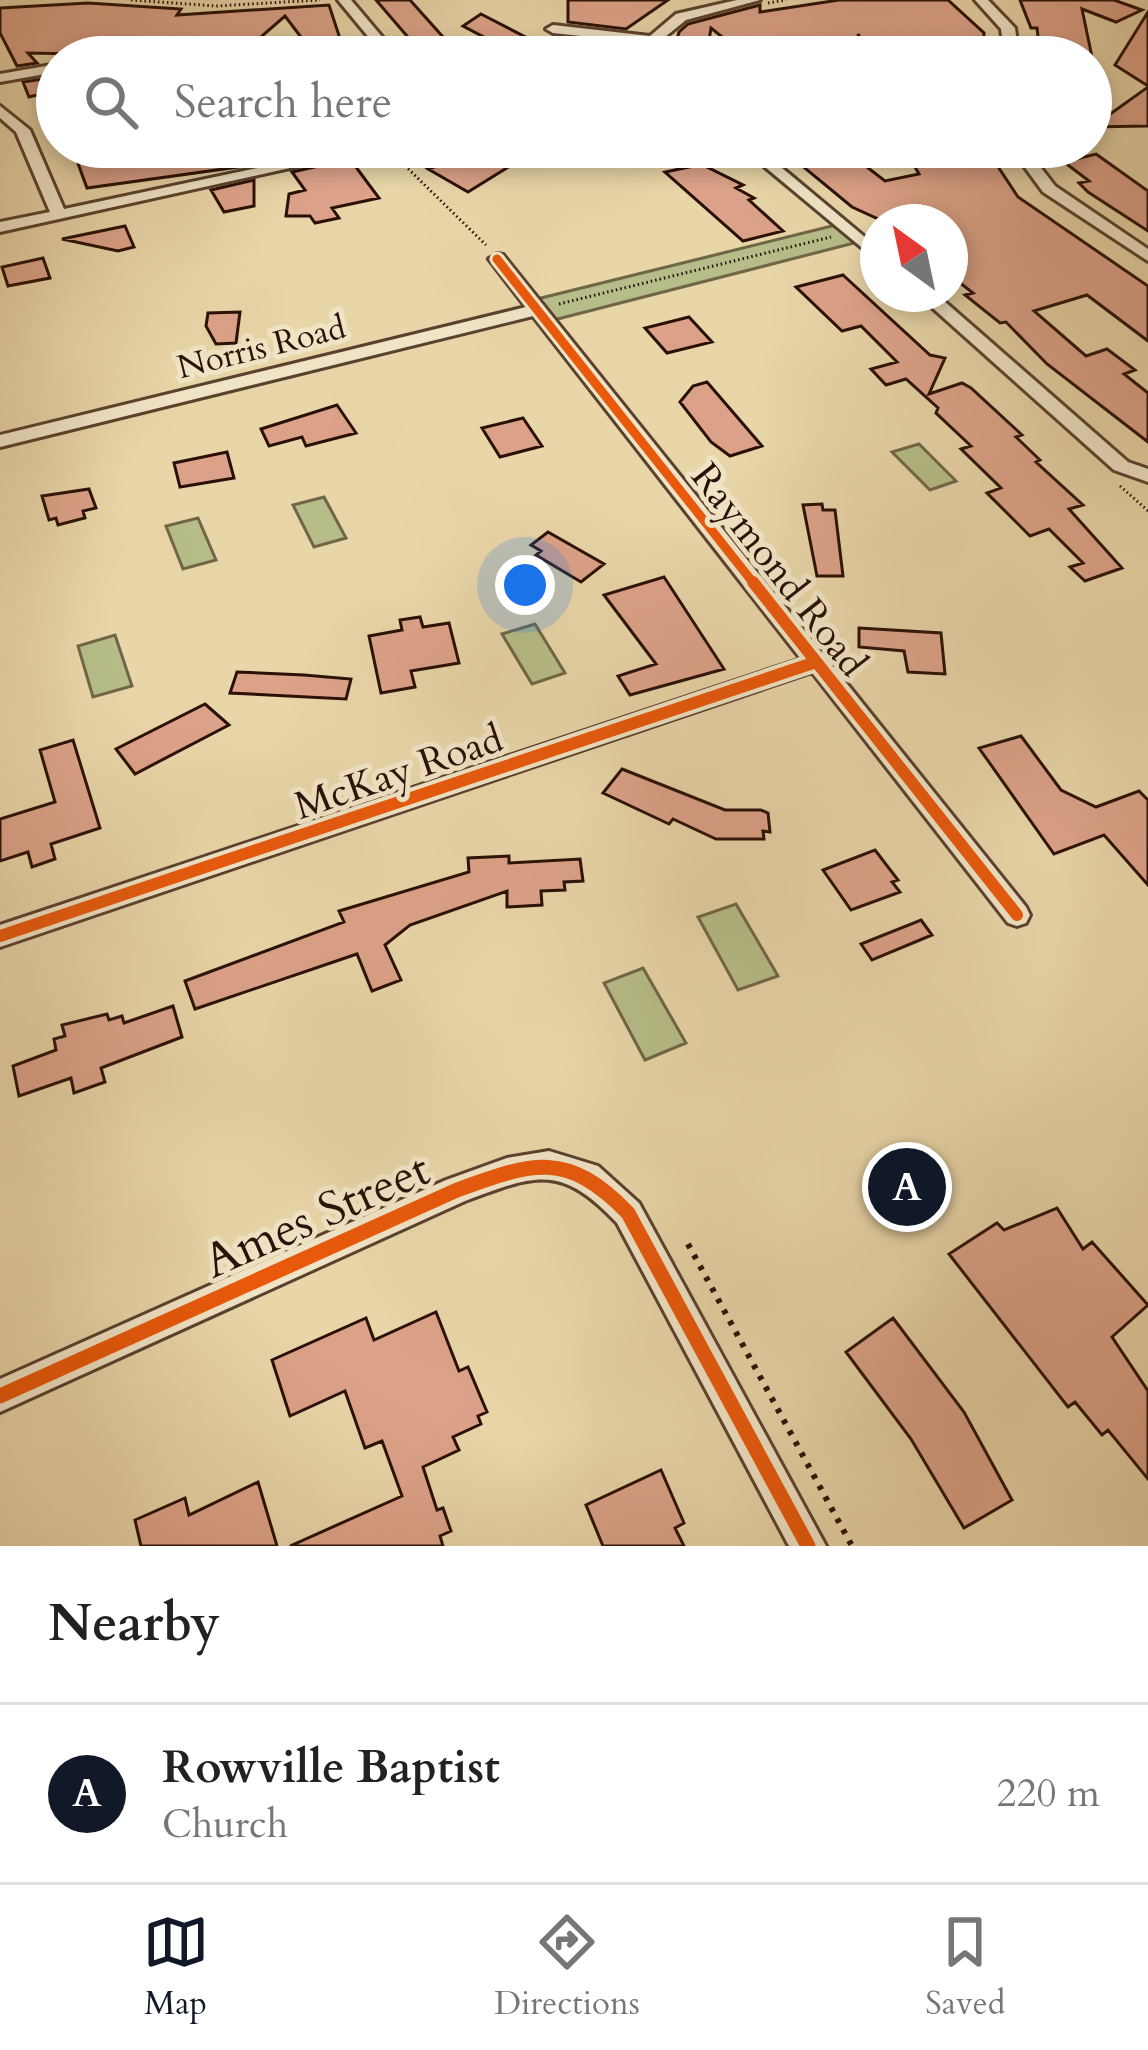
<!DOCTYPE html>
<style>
:root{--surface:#fff;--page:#f2f2f2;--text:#222;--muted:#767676;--line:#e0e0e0;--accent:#111827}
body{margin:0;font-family:Cardo,serif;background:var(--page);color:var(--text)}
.compass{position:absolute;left:860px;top:204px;width:108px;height:108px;border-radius:50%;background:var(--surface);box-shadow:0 6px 18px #0003;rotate:327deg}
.you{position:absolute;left:525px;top:585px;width:42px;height:42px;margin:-30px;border:9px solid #fff;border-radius:50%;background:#1a73e8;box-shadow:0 0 0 18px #1a73e833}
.badge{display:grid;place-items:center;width:78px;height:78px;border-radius:50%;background:var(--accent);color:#fff;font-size:39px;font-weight:700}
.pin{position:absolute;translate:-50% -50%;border:6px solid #fff;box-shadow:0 3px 12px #0006}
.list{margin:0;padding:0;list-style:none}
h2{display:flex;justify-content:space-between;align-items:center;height:156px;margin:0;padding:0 48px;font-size:51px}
h2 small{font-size:39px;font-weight:400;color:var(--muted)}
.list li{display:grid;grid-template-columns:78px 1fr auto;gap:36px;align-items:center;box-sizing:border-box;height:180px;padding:0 48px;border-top:3px solid var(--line)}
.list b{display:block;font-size:45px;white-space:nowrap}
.list p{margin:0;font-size:39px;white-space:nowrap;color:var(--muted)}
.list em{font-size:39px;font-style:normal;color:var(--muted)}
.icon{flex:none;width:66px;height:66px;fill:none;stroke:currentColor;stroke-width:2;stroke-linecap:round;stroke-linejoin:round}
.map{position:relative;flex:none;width:1148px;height:1546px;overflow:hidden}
.search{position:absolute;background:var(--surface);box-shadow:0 6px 18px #0003;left:36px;right:36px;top:36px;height:132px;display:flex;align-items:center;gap:30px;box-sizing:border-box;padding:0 42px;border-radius:66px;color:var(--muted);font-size:45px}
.sheet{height:336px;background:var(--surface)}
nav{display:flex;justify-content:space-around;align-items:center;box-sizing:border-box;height:168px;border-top:3px solid var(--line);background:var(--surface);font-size:33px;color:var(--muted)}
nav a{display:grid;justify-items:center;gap:6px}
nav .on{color:var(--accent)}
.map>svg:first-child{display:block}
.green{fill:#b6bd88;stroke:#706647;stroke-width:3}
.building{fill:#dca289;stroke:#2a1006;stroke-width:3}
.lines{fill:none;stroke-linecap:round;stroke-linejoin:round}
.minor-casing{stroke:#5a412e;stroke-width:6}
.path-far1{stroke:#2a1006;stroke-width:3;stroke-dasharray:1.5 3;stroke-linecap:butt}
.path{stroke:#2a1006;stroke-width:6;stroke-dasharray:4.5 8;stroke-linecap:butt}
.minor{fill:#f0e4c6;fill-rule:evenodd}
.cycleway-far2-casing{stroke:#f0e4c6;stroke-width:15}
.cycleway-far1-casing{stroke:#f0e4c6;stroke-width:20}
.cycleway-casing{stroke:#f0e4c6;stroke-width:22}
.cycleway-far2{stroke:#e8590c;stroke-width:9}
.cycleway-far1{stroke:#e8590c;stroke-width:12}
.cycleway{stroke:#e8590c;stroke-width:15}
.labels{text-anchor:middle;stroke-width:10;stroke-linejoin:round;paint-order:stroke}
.far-street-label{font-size:33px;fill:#2a1006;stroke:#f0e4c6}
.street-label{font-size:39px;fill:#2a1006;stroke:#f0e4c6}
.near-street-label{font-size:48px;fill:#2a1006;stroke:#f0e4c6}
</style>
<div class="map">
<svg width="1148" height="1546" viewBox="0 0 1148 1546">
<rect width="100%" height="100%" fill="#e8d5a8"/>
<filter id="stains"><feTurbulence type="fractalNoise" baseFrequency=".00167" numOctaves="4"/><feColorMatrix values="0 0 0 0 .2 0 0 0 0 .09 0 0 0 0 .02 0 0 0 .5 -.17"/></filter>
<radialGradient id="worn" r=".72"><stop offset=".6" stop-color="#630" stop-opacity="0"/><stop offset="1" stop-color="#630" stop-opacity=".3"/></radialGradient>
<!-- green -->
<path class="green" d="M836 225 858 242 546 322 529 301Z
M919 444 956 481 930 490 892 452Z
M324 497 346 538 314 547 293 505Z
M198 518 216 560 183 569 166 526Z
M535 624 565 673 532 684 502 634Z
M115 635 132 686 93 697 78 646Z
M736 904 778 976 738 990 698 917Z
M643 968 686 1043 645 1060 604 983Z"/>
<!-- building -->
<path class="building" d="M376 0H410L461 57H425Z
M568 0H668L626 29 568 22Z
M839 0H948L984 33 983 57H870L858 34 861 56 771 38 732 45 711 28 707 53 674 51 679 32 688 24 760 5V12Z
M1020 0H1114L1142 10 1116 22 1082 9 1092 57 1040 53 1037 28H1031Z
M88 3 181 9 177 15 329 5 346 57H316L285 16 238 57 28 53 37 63 17 66 0 33V8Z
M1148 12V86L1115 65Z
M481 14 564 57 520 56 463 26Z
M50 78 57 86V135L37 95 29 97 23 82Z
M1148 87V126L1092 127Z
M72 147H109L113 155 146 148 151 157 233 147 245 166 87 188Z
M443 147H494L523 158 468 192 428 169 465 157Z
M697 147 723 163 709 168 743 185 736 188 754 198 749 200 783 231 743 241 665 172 689 167 669 155Z
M824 147H841L885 181 919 174 915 167 925 166 915 147H985L1018 197 1148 286V341L1087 295 1034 311 1086 356 1107 349 1135 370 1124 374 1148 393V442L1047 364 1006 322 1000 323 965 295 973 293 950 275V222H885L852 207 795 160Z
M1096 154 1148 191V231L1088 192 1079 183 1089 181 1064 162Z
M350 159 379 198 332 208 339 218 315 223 310 216H286L289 194 305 190 292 172Z
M254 180V206L224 212 211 190Z
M125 226 134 247 118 251 62 239Z
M43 258 50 278 8 286 2 267Z
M843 275 930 355 945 358 929 394 962 383 971 388 1022 435 1016 437 1040 460 1036 462 1083 505 1069 509 1122 568 1085 581 1070 567 1083 563 1049 529 1030 536 987 493 1001 488 961 449 971 446 936 413 938 408 906 379 886 385 871 369 897 362 861 326 842 331 796 287Z
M240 312 236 343 216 344 206 326 208 313Z
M689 317 712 342 667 353 645 328Z
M707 382 762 446 730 456 711 442 680 402 693 386Z
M337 405 356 433 306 446 302 437 269 446 261 429Z
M523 418 542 446 500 457 482 428Z
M227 452 234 478 180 487 174 463Z
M89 489 96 508 83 511 85 518 58 525 56 518 49 520 42 496Z
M822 504 823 510H835L843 576H817L803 505Z
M548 532 604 564 581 582 536 555 541 551 531 545Z
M664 577 724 669 630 695 618 676 656 664 604 595Z
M420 617 423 627 449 623 459 663 411 671 415 687 381 693 369 636 402 630 400 620Z
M859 628 941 633 945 674 908 672 904 651 859 647Z
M237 672 304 675 351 679 346 699 230 693Z
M205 704 229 725 135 774 116 749Z
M1021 736 1061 790 1096 807 1139 791 1148 800V885L1104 835 1054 854 979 748Z
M73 740 100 828 51 844 55 859 32 867 28 852 0 861V819L55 802 40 750Z
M622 769 725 810H761L768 813 770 832 763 831 764 839H716L673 819 669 824 603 793Z
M875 850 898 880 892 882 900 892 851 910 823 870Z
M509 856V863L580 859 583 881 564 882 565 890 541 891 542 905 507 907V891L410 925 385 945 401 980 372 991 357 954 195 1009 185 981 344 922 339 911 469 872 468 858Z
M921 920 932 935 872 960 861 944Z
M173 1006 182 1037 101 1068 105 1082 74 1093 71 1078 19 1096 13 1066 56 1050 54 1039 65 1036 62 1025 107 1014 109 1020 122 1016 124 1023Z
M1057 1208 1083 1249 1092 1242 1148 1305 1112 1337 1148 1391V1479L1108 1430 1102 1435 1075 1402 1068 1407 949 1254 997 1223 1004 1230Z
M436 1312 459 1371 468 1367 487 1412 478 1416 481 1424 453 1437 459 1450 423 1467 437 1510 443 1508 451 1531 440 1536 443 1546H290L402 1496 382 1441 365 1448 345 1391 290 1416 272 1360 366 1318 374 1340Z
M893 1318 964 1412 1012 1500 964 1528 911 1439 846 1352Z
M661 1470 684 1523 675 1528 684 1546H603L586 1505Z
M258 1482 277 1546H141L135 1520 185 1498 189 1515Z"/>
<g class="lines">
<!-- minor casing -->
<g class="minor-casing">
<path id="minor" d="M338 0H351L399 57H385Z
M737 0H760L686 20 660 41V57H646V43L553 33 546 29 553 25 650 36 676 14Z
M975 0H988L1015 28 1019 57H1005L1001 29Z
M57 64V72L0 82V74Z
M0 106 30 130 64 209 357 147H385L0 232V222L50 212 16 132 0 118Z
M741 147H757L878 248V261Z
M1010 147H1025L1055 186 1148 249V261L1043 192Z
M497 254 503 255 1026 907 1030 915 1026 923 1017 926 1008 923 812 672 0 947V925L801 659 533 316 0 447V435L526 307 489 259Z
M917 294H936L1128 462 1148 469V482L1114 470Z
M549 1151 598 1166 639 1203 826 1546H789L617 1223C561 1164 537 1174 465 1201L0 1412V1379L446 1180 507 1158Z"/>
</g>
<!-- path-far1 -->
<path class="path-far1" d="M131 0 216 6 320 0
M768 3 786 0
M392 153 486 245
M559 304 831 237
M1120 486 1148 511"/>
<!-- path -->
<path class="path" d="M688 1244 852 1546"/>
<!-- minor -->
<use href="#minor" class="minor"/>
<!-- cycleway-far2 casing -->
<g class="cycleway-far2-casing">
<path id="cycleway-far2" d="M497 259 755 585"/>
</g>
<!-- cycleway-far1 casing -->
<g class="cycleway-far1-casing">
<path id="cycleway-far1" d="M753 582 1017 915
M0 936 816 662"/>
</g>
<!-- cycleway casing -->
<g class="cycleway-casing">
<path id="cycleway" d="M0 1396 457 1190C533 1162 567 1150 628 1213L808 1546"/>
</g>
<!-- cycleway-far2 -->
<use href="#cycleway-far2" class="cycleway-far2"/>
<!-- cycleway-far1 -->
<use href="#cycleway-far1" class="cycleway-far1"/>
<!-- cycleway -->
<use href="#cycleway" class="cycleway"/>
</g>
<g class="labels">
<!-- far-street labels -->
<g class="far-street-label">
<text transform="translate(261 346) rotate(-14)" y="12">Norris Road</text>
</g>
<!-- street labels -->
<g class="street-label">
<text transform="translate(780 569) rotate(52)" y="14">Raymond Road</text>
<text transform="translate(398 771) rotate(-19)" y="14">McKay Road</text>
</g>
<!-- near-street labels -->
<g class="near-street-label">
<text transform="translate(316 1214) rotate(-24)" y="17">Ames Street</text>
</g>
</g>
<rect width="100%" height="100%" filter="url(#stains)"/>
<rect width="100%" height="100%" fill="url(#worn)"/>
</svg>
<svg class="compass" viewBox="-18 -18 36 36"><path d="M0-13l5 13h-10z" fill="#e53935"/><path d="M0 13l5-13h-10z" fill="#767676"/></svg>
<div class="you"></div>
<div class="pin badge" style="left:907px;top:1187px">A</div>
<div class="search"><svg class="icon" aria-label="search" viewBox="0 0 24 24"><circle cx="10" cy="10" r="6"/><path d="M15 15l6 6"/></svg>Search here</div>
</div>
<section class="sheet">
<h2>Nearby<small></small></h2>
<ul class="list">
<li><span class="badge">A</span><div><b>Rowville Baptist</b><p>Church</p></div><em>220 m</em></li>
</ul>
</section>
<nav>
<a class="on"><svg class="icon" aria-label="map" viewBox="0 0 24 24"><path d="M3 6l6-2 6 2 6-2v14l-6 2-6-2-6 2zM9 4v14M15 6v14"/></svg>Map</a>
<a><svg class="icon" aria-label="directions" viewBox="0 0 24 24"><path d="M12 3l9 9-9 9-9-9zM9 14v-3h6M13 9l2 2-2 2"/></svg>Directions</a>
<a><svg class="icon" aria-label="saved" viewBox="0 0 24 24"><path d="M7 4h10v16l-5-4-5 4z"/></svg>Saved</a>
</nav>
